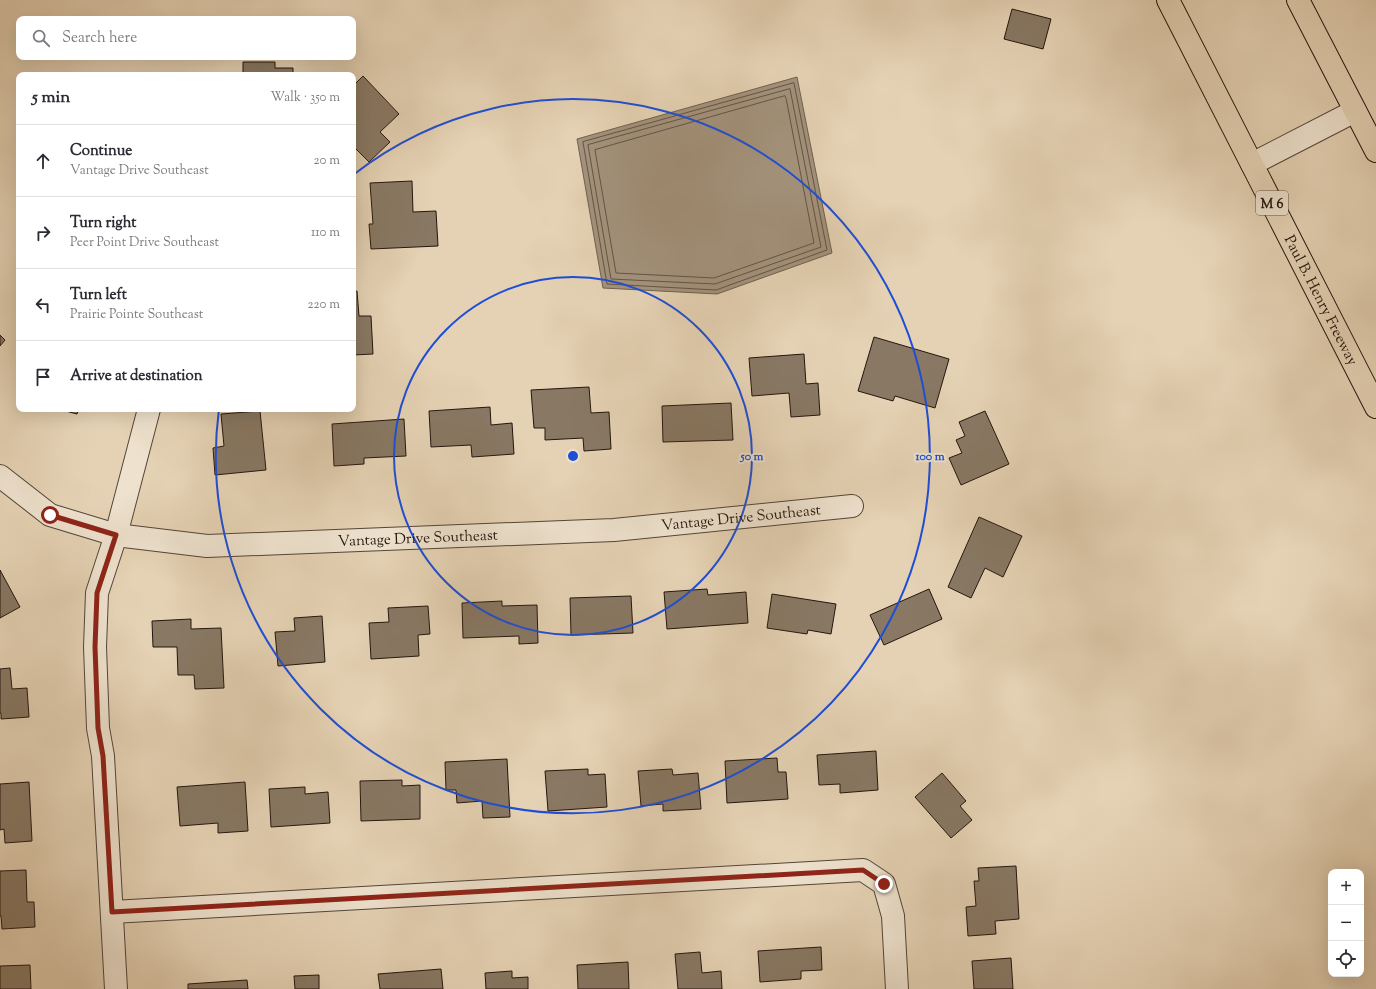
<!DOCTYPE html>
<meta charset="utf-8">
<style>
:root{--surface:#fff;--page:#f2f2f3;--text:#2b2b33;--muted:#7c7c81;--line:#e1e1e2}
body{margin:0;font-family:"Sorts Mill Goudy",serif;background:var(--page);color:var(--text)}
.controls{position:absolute;right:12px;bottom:12px;display:grid;overflow:hidden;border-radius:8px;box-shadow:0 4px 16px #0002}
.controls button{width:36px;height:36px;display:grid;place-items:center;padding:0;border:0;border-bottom:1px solid var(--line);background:var(--surface);color:var(--text);font:20px sans-serif}
.stop{position:absolute;width:12px;height:12px;margin:-9px;border:3px solid #8f2418;border-radius:50%;background:#fff}
.stop.end{background:#8f2418;border-color:#fff;box-shadow:0 1px 4px #0008}
.list{margin:0;padding:0;list-style:none}
h2{display:flex;justify-content:space-between;align-items:center;height:52px;margin:0;padding:0 16px;font-size:17px}
h2 small{font-size:13px;font-weight:400;color:var(--muted)}
.list li{display:grid;grid-template-columns:26px 1fr auto;gap:12px;align-items:center;box-sizing:border-box;height:72px;padding:0 16px;border-top:1px solid var(--line)}
.list b{display:block;font-size:15px;white-space:nowrap}
.list p{margin:0;font-size:13px;white-space:nowrap;color:var(--muted)}
.list em{font-size:13px;font-style:normal;color:var(--muted)}
.icon{flex:none;width:22px;height:22px;fill:none;stroke:currentColor;stroke-width:2;stroke-linecap:round;stroke-linejoin:round}
.map{position:relative;flex:none;width:1376px;height:989px;overflow:hidden}
.search{position:absolute;background:var(--surface);box-shadow:0 4px 16px #0002;left:16px;top:16px;width:340px;height:44px;display:flex;align-items:center;gap:10px;box-sizing:border-box;padding:0 14px;border-radius:8px;color:var(--muted);font-size:15px}
.panel{position:absolute;background:var(--surface);box-shadow:0 4px 16px #0002;left:16px;top:72px;width:340px;height:340px;border-radius:8px}
.map>svg:first-child{display:block}
.water{fill:#a3927c;stroke:#706050}
.lines{fill:none;stroke-linecap:round;stroke-linejoin:round}
.shore{stroke:#635445;stroke-width:1}
.building{fill:#887864;stroke:#23160e}
.minor-casing{stroke:#544538;stroke-width:24}
.highway-casing{stroke:#23160e;stroke-width:24}
.minor{stroke:#eee2ce;stroke-width:22}
.highway{stroke:#e5d2b4;stroke-width:22}
.route{stroke:#8f2418;stroke-width:5}
.ring{fill:none;stroke:#1d4ed8;stroke-width:2}
.labels{text-anchor:middle;stroke-width:4;stroke-linejoin:round;paint-order:stroke}
.shield{fill:#eee2ce;stroke:#605348;stroke-width:1}
.shield-label{font-size:14px;font-weight:bold;fill:#23160e}
.street-label{font-size:15px;fill:#23160e;stroke:#eee2ce}
.centre{fill:#1d4ed8;stroke:#eee2ce;stroke-width:2}
.ring-label{font-size:12px;text-anchor:middle;font-weight:bold;fill:#1d4ed8;stroke:#eee2ce;stroke-width:4;stroke-linejoin:round;paint-order:stroke}
</style>
<div class="map">
<svg width="1376" height="989" viewBox="0 0 1376 989">
<rect width="100%" height="100%" fill="#e5d2b4"/>
<filter id="stains"><feTurbulence type="fractalNoise" baseFrequency=".005" numOctaves="4"/><feColorMatrix values="0 0 0 0 .2 0 0 0 0 .09 0 0 0 0 .02 0 0 0 .5 -.17"/></filter>
<radialGradient id="worn" r=".72"><stop offset=".6" stop-color="#630" stop-opacity="0"/><stop offset="1" stop-color="#630" stop-opacity=".3"/></radialGradient>
<!-- water -->
<path class="water" d="M797 77 832 253 717 294 603 288 577 139Z"/>
<g class="lines">
<!-- shore -->
<path class="shore" d="M794 83 827 250 716 290 607 284 583 142Z
M790 89 821 247 715 284 611 279 588 145Z
M785 96 786 98 814 243 714 278 616 273 595 150Z"/>
</g>
<!-- building -->
<path class="building" d="M1012 9 1051 19 1043 49 1004 39Z
M243 62H275V68H293V75H223V73L243 74Z
M363 76 399 114 380 132 390 142 369 162 353 146V84L354 85Z
M412 181 413 212 436 211 438 246 371 249 369 224H373L370 183Z
M357 291 359 316H371L373 354 353 355V292Z
M0 335 5 340 0 346Z
M874 337 949 359 935 408 895 396 893 401 858 391Z
M804 354 806 384 818 383 820 415 791 417 789 393 752 396 749 358Z
M589 387 591 413 609 412 611 449 584 451 583 438 545 440V428H534L531 390Z
M731 403 733 440 663 442 662 406Z
M490 407 491 425 512 423 514 454 472 457 471 445 431 447 429 411Z
M58 409H79L77 414Z
M260 411 266 470 215 475 213 448 224 446 221 414Z
M985 411 1009 464 961 485 949 458 962 453 956 440 965 436 959 422Z
M404 419 406 456 364 458V464L334 466 332 424Z
M979 517 1022 536 1003 577 985 568 971 598 948 587Z
M0 570 20 607 0 618Z
M707 589 708 595 746 592 748 623 667 629 664 592Z
M929 589 942 619 884 645 870 615Z
M772 594 836 604 831 634 808 630 807 634 767 628Z
M631 596 633 633 571 635 570 598Z
M502 601V606L537 605 538 643 519 644V636L463 638 462 603Z
M428 606 430 634 418 635 419 656 371 659 369 623 389 622 388 608Z
M322 616 325 662 278 666 275 632 295 631 294 618Z
M191 619V629L221 628 224 688 195 689 194 675H178L177 647H153L152 621Z
M10 668 12 689 27 688 29 717 1 719V713H0V669Z
M876 751 878 790 840 793V784L819 785 817 755Z
M777 758 778 772H786L788 799 727 803 725 761Z
M507 759 510 817 483 818 482 801 457 803 456 790H446L445 762Z
M588 769V775L605 774 607 807 548 811 545 771Z
M672 769 673 775 698 773 701 809 663 811V804L641 806 638 771Z
M942 773 966 801 960 806 972 820 951 838 915 797Z
M402 780V786L420 785V819L361 821 360 781Z
M29 782 32 841 5 843 4 829 0 830V784Z
M245 782 248 831 218 833V823L180 826 177 787Z
M305 787V794L328 792 330 823 271 827 269 789Z
M1016 866 1019 919 995 921 996 934 968 936 966 907 976 906 974 881H979L978 868Z
M26 870 27 902H34L35 927 2 929 1 916H0V871Z
M821 947 822 970 801 971V979L760 982 758 951Z
M700 952 702 973 721 971 722 989H678L675 954Z
M1011 958 1013 989H974L972 961Z
M628 962 629 989H578L577 965Z
M30 965 31 989H0V966Z
M441 969 443 989H380L378 974Z
M512 971V978L528 977V989H486L485 973Z
M319 975V989H295L294 976Z
M247 980 248 989H188V984Z"/>
<g class="lines">
<!-- minor casing -->
<g class="minor-casing">
<g id="minor">
<path d="M1252 164 1355 111"/>
<path id="s1" d="M0 476 50 515 116 535 207 546 614 530 852 506"/>
<path d="M112 912 863 870 884 884 893 916 897 989"/>
<path d="M116 989 103 756 98 728 95 647 97 593 116 535 149 409"/>
</g>
</g>
<!-- highway casing -->
<g class="highway-casing">
<g id="highway">
<path id="s2" d="M1168 0 1376 407"/>
<path d="M1298 0 1376 151"/>
</g>
</g>
<!-- minor -->
<use href="#minor" class="minor"/>
<!-- highway -->
<use href="#highway" class="highway"/>
</g>
<g class="lines">
<!-- route -->
<path class="route" d="M50 515 116 535 97 593 95 647 98 728 103 756 112 912 863 870 884 884"/>
</g>
<!-- distance rings -->
<g class="ring">
<circle cx="573" cy="456" r="179"/>
<path d="M353 175A357 357 0 1 1 219 409"/>
</g>
<g class="labels">
<!-- shield labels -->
<rect class="shield" x="1256" y="191" width="32" height="24" rx="3"/>
<g class="shield-label">
<text x="1272" y="208">M 6</text>
</g>
<!-- street labels -->
<g class="street-label">
<text dy="5" stroke="none"><textPath href="#s2" startOffset="337">Paul B. Henry Freeway</textPath></text>
<text dy="5" stroke="none"><textPath href="#s1" startOffset="759">Vantage Drive Southeast</textPath></text>
<text dy="5" stroke="none"><textPath href="#s1" startOffset="435">Vantage Drive Southeast</textPath></text>
</g>
</g>
<circle cx="573" cy="456" r="6" class="centre"/>
<g class="ring-label">
<text x="752" y="460">50 m</text>
<text x="930" y="460">100 m</text>
</g>
<rect width="100%" height="100%" filter="url(#stains)"/>
<rect width="100%" height="100%" fill="url(#worn)"/>
</svg>
<div class="controls">
<button>+</button>
<button>−</button>
<button><svg class="icon" aria-label="locate" viewBox="0 0 24 24"><circle cx="12" cy="12" r="6"/><path d="M12 2v4M12 18v4M2 12h4M18 12h4"/></svg></button>
</div>
<div class="stop" style="left:50px;top:515px"></div>
<div class="stop end" style="left:884px;top:884px"></div>
<div class="search"><svg class="icon" aria-label="search" viewBox="0 0 24 24"><circle cx="10" cy="10" r="6"/><path d="M15 15l6 6"/></svg>Search here</div>
<section class="panel">
<h2>5 min<small>Walk · 350 m</small></h2>
<ul class="list">
<li><svg class="icon" aria-label="ahead" viewBox="0 0 24 24"><path d="M12 20V5M6 11l6-6 6 6"/></svg><div><b>Continue</b><p>Vantage Drive Southeast</p></div><em>20 m</em></li>
<li><svg class="icon" aria-label="right" viewBox="0 0 24 24"><path d="M7 20v-9h11M14 6l5 5-5 5"/></svg><div><b>Turn right</b><p>Peer Point Drive Southeast</p></div><em>110 m</em></li>
<li><svg class="icon" aria-label="left" viewBox="0 0 24 24"><path d="M17 20v-9H6M10 6l-5 5 5 5"/></svg><div><b>Turn left</b><p>Prairie Pointe Southeast</p></div><em>220 m</em></li>
<li><svg class="icon" aria-label="arrive" viewBox="0 0 24 24"><path d="M6 21V4h12l-3 4 3 4H6"/></svg><div><b>Arrive at destination</b></div></li>
</ul>
</section>
</div>
